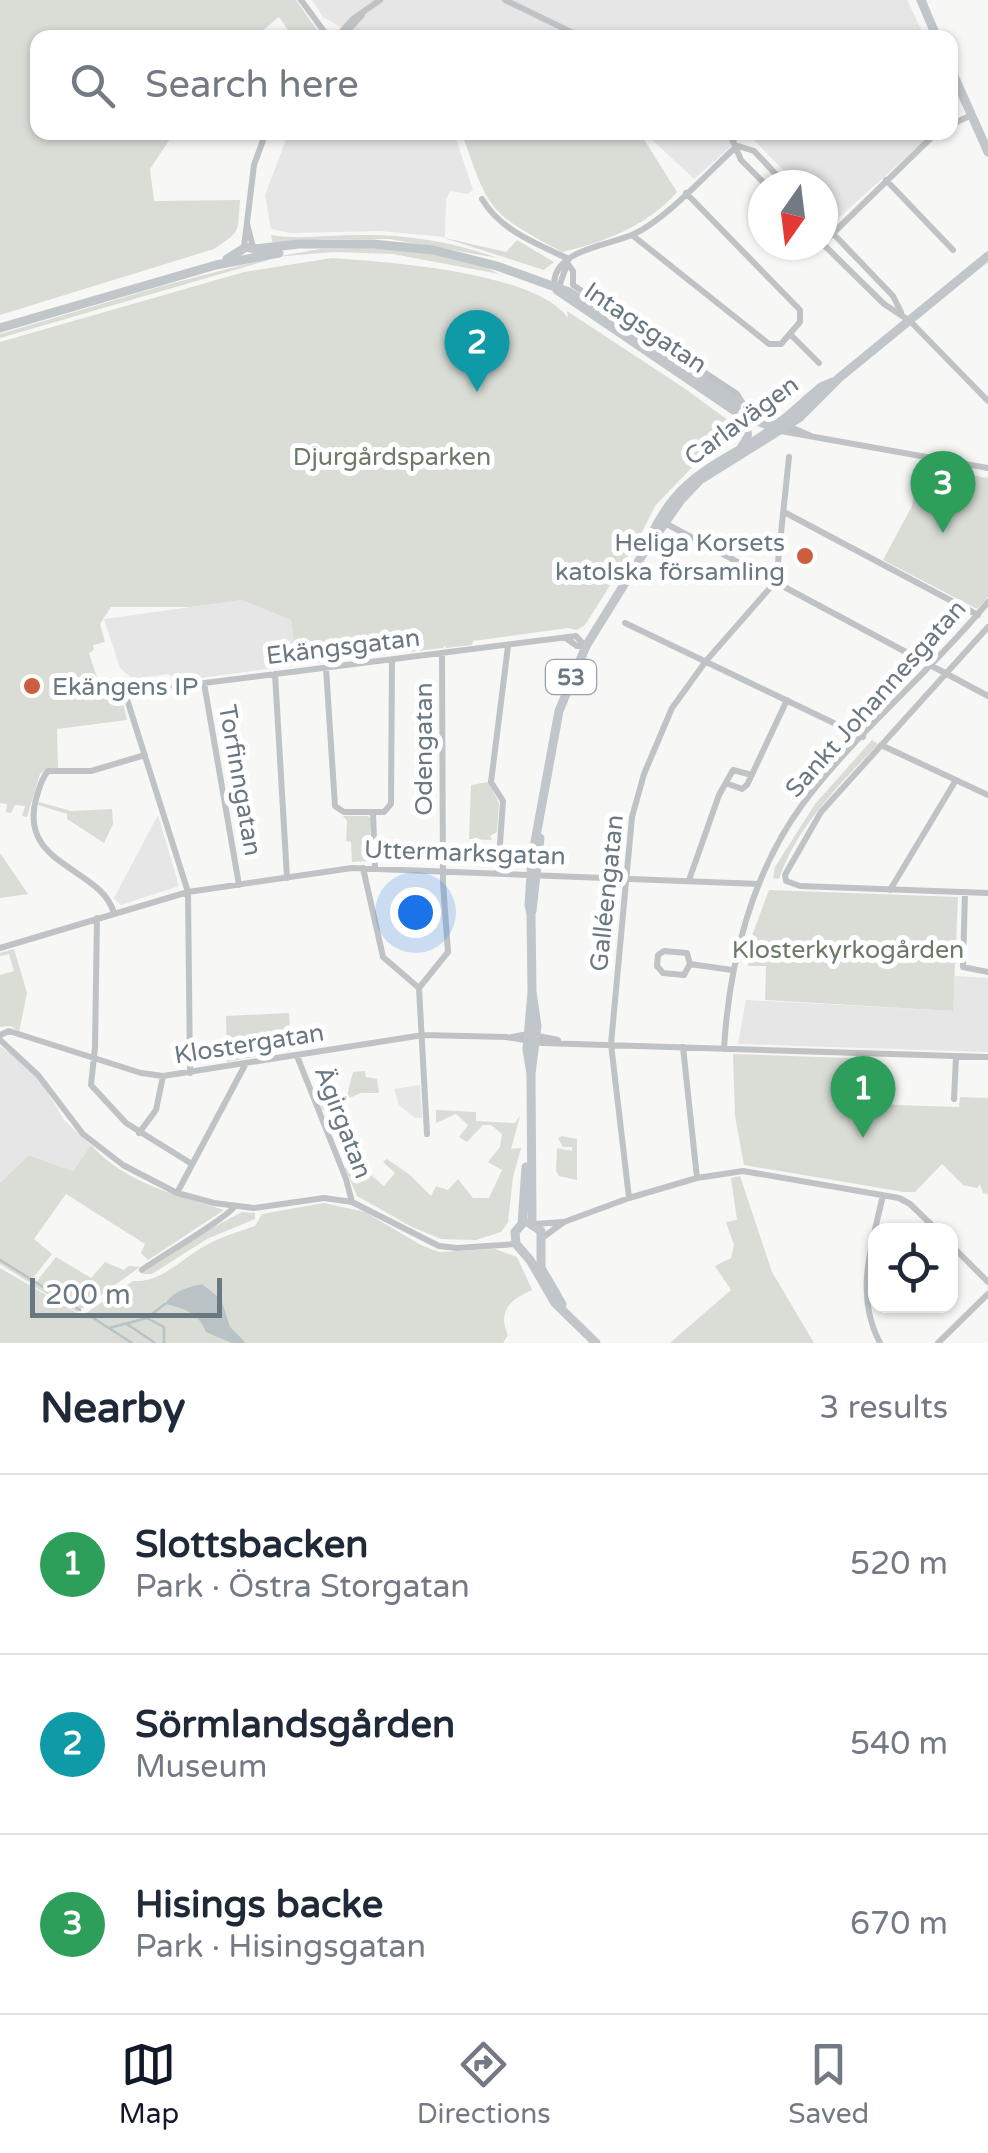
<!DOCTYPE html>
<meta charset="utf-8">
<style>
:root{--surface:#fff;--page:#f6f6f7;--text:#1f2937;--muted:#747a83;--line:#e0e1e3;--accent:#111827}
body{margin:0;font-family:"Varela Round",sans-serif;background:var(--page);color:var(--text)}
.controls{position:absolute;right:30px;bottom:30px;display:grid;overflow:hidden;border-radius:20px;box-shadow:0 2px 8px #0004}
.controls button{width:90px;height:90px;display:grid;place-items:center;padding:0;border:0;border-bottom:2px solid var(--line);background:var(--surface);color:var(--text);font:50px sans-serif}
.compass{position:absolute;left:748px;top:170px;width:90px;height:90px;border-radius:50%;background:var(--surface);box-shadow:0 2px 8px #0004;rotate:194deg}
.scale{position:absolute;left:30px;bottom:25px;width:192px;box-sizing:border-box;padding-left:10px;border:5px solid #6a7882;border-top:0;font-size:28px;line-height:35px;white-space:nowrap;color:#6a7882;-webkit-text-stroke:8px #fff;paint-order:stroke}
.you{position:absolute;left:415px;top:912px;width:35px;height:35px;margin:-25px;border:8px solid #fff;border-radius:50%;background:#1a73e8;box-shadow:0 0 0 15px #1a73e833}
.badge{display:grid;place-items:center;width:65px;height:65px;border-radius:50%;background:var(--accent);color:#fff;font-size:32px;font-weight:700}
.pin{position:absolute;translate:-50% -82px;filter:drop-shadow(0 2px 5px #0008)}
.pin::after{content:'';position:absolute;top:52px;width:35px;height:30px;background:inherit;clip-path:polygon(0 0,100% 0,50% 100%)}
.list{margin:0;padding:0;list-style:none}
h2{display:flex;justify-content:space-between;align-items:center;height:130px;margin:0;padding:0 40px;font-size:42px}
h2 small{font-size:32px;font-weight:400;color:var(--muted)}
.list li{display:grid;grid-template-columns:65px 1fr auto;gap:30px;align-items:center;box-sizing:border-box;height:180px;padding:0 40px;border-top:2px solid var(--line)}
.list b{display:block;font-size:38px;white-space:nowrap}
.list p{margin:0;font-size:32px;white-space:nowrap;color:var(--muted)}
.list em{font-size:32px;font-style:normal;color:var(--muted)}
.icon{flex:none;width:55px;height:55px;fill:none;stroke:currentColor;stroke-width:2;stroke-linecap:round;stroke-linejoin:round}
.map{position:relative;flex:none;width:988px;height:1343px;overflow:hidden}
.search{position:absolute;background:var(--surface);box-shadow:0 2px 8px #0004;left:30px;right:30px;top:30px;height:110px;display:flex;align-items:center;gap:25px;box-sizing:border-box;padding:0 35px;border-radius:20px;color:var(--muted);font-size:38px}
.sheet{height:670px;background:var(--surface)}
nav{display:flex;justify-content:space-around;align-items:center;box-sizing:border-box;height:140px;border-top:2px solid var(--line);background:var(--surface);font-size:28px;color:var(--muted)}
nav a{display:grid;justify-items:center;gap:5px}
nav .on{color:var(--accent)}
.map>svg:first-child{display:block}
.built{fill:#e5e6e5}
.green{fill:#d9ddd6}
.water{fill:#b9c3c6}
.lines{fill:none;stroke-linecap:round;stroke-linejoin:round}
.stream{stroke:#b9c3c6;stroke-width:2.5}
.minor{stroke:#bfc3c6;stroke-width:6}
.major{stroke:#c0c6ca;stroke-width:9}
.poi-dot{fill:#ce5c3e;stroke:#fff;stroke-width:4}
.labels{text-anchor:middle;stroke-width:10;stroke-linejoin:round;paint-order:stroke}
.shield{fill:#fff;stroke:#97a0a8;stroke-width:2.5}
.shield-label{font-size:22px;font-weight:bold;fill:#6a7882}
.street-label{font-size:25px;fill:#6a7882;stroke:#fff}
.park-label{font-size:25px;fill:#6c7a68;stroke:#fff}
.poi-label{font-size:25px;fill:#6a7882;stroke:#fff;text-anchor:end}
</style>
<div class="map">
<svg width="988" height="1343" viewBox="0 0 988 1343">
<rect width="100%" height="100%" fill="#f7f7f5"/>
<!-- built -->
<path class="built" d="M312 0H907L925 37H359L323 17Z
M289 132 454 133 473 190 467 194 450 191 446 200 445 237 380 231 290 233 271 229 265 195Z
M645 133H746L694 179Z
M747 133H933L834 222 823 211V185H798Z
M242 600 291 620 297 665 179 681 168 674 133 679 120 668 104 619Z
M158 815 179 886 121 905 114 898Z
M955 976 988 978V1052L738 1044 746 1000 952 1011Z
M0 1046 23 1063 43 1084 64 1120 91 1145 73 1171 30 1155 0 1183Z
M420 1085 422 1118H415L399 1105 394 1089Z"/>
<!-- green -->
<path class="green" d="M0 0H296L320 34 318 37H293L279 17 255 37 38 38V132L174 133 150 169 154 201 240 200C237 234 242 230 214 249L0 315Z
M462 133H640L677 192C647 226 605 242 562 252 488 212 489 212 462 133Z
M271 235C300 240 329 235 358 235 405 234 454 242 498 258L389 239H323L273 245Z
M441 237 506 252 517 240 554 262 544 270Z
M367 248C409 252 461 252 499 274L393 254 333 252 275 257 320 249Z
M269 258V260L0 338V334L162 286Z
M332 258C388 262 536 272 568 318L567 311 684 388 736 426 738 436 700 459 655 506 635 546 585 625 577 630 568 628 473 641 472 645 446 648 445 645 443 648 297 665 291 620 242 600 190 607H111L100 624 105 642 93 645 94 650 89 653 100 687 118 682 127 720 57 729 58 769 48 768 40 774 27 817 22 816 25 806 15 805 11 813 6 812 7 804 0 803V342L244 272Z
M919 467 988 478V597L977 609 883 560 912 506Z
M872 740 878 744C840 784 797 826 779 879L773 878 775 867 815 804Z
M488 782 499 803 497 832 490 836 492 840 469 839 471 785Z
M39 802 71 811 112 809 113 824 104 843 67 819V814L38 805Z
M343 816H368L371 819 369 861 352 862 351 842 346 841 347 821Z
M0 853 28 894 0 898Z
M769 890 958 897 953 1011 765 1000 766 966H748L753 933Z
M14 949 27 993 19 1032 11 1026 0 1027V975L14 971 9 954 0 956V953Z
M289 1013 291 1050 227 1062 226 1016Z
M733 1054 875 1059 873 1096 895 1105 959 1107 960 1097 988 1098V1194L983 1193 980 1184 977 1188 963 1185 942 1164 915 1192H904L744 1165 735 1116Z
M365 1071 366 1077 377 1079 379 1093H361L322 1110 318 1096 320 1101 347 1096 353 1072Z
M436 1110 476 1112V1121L515 1123 520 1116 511 1149 521 1148 513 1177 508 1222 501 1232 476 1240 441 1239 412 1227 357 1196 345 1168 358 1173 364 1169 384 1186 395 1173 383 1162 387 1159 410 1175 431 1196 436 1186 448 1190 458 1179 473 1198H489L502 1170 488 1162 500 1147 502 1134 491 1125H483L467 1142 459 1137 468 1125 456 1114 436 1123Z
M562 1136 577 1139V1180L559 1176 556 1171 557 1148 572 1151V1147H563L558 1138Z
M91 1145C126 1184 177 1195 224 1210L148 1260 141 1253 145 1244 66 1194 34 1239 52 1254 30 1282 27 1281 0 1264V1183L29 1155 73 1171Z
M740 1176 772 1272 814 1343H670L731 1290 715 1266 731 1258 734 1245 726 1222 737 1220 731 1178Z
M324 1203 365 1212 421 1245 439 1252 495 1249 517 1257 532 1290C511 1299 497 1311 508 1335L503 1343H0V1268L82 1316 133 1281C161 1283 180 1260 203 1247 220 1237 238 1232 255 1226L262 1214Z
M242 1212 255 1213V1219L207 1239 152 1274H142L188 1241Z
M56 1257 91 1278 105 1262 124 1270 128 1266 140 1267 77 1312 33 1286Z"/>
<!-- water -->
<path class="water" d="M202 1284 221 1299 230 1327 246 1343H232L206 1332C199 1313 184 1308 165 1304 173 1291 188 1287 202 1284Z"/>
<g class="lines">
<!-- stream -->
<path class="stream" d="M0 1260 80 1310
M87 1314 132 1343
M147 1318 165 1304
M127 1324 155 1343
M109 1328 147 1318 164 1327V1343"/>
<!-- minor -->
<path class="minor" d="M301 0 329 38
M505 0 571 32
M336 38 353 19 380 0
M341 38 362 15
M950 125 972 115
M729 132 741 160 766 185
M738 146 754 151 786 185
M886 180 953 250
M482 199C501 231 537 244 569 259
M823 223 893 296 901 312
M247 224 253 247
M632 235 769 344H781L800 322V310L686 193
M823 243 937 132
M823 244 884 304 910 321 988 401
M244 247 254 165 266 132
M567 263 573 271V285L737 394 745 407
M554 285C554 249 608 246 634 234 668 218 709 171 737 146
M555 288 560 284 567 264
M790 334 819 363
M788 426 811 436
M781 431 988 468
M784 512 978 615
M663 522 988 696
M625 623 863 737
M988 627 821 812 785 875 786 881 800 886 988 893
M567 639 577 646H586
M326 668 335 806 344 812H373
M275 674 287 878
M204 683 239 885
M881 745 988 795
M726 783 742 789 747 785 787 700
M375 867 373 812H384L391 804 392 660
M363 868 383 957 419 988
M498 873 503 801 491 782 508 646
M689 880 719 795 733 770 752 775
M890 890 956 780
M965 892 963 967 988 972
M114 913C101 867 18 866 36 799 39 789 41 779 48 771H91L145 755
M97 918 95 1047 91 1085 126 1123 192 1164
M0 948 188 892 352 868 759 884
M690 964 684 975 663 973 657 966 658 955 664 951 687 953 690 964 732 970
M0 1035 9 1031 141 1073 163 1076 423 1035 506 1037 542 1043 988 1057
M512 1037 528 1034 558 1040
M0 1040 38 1075 83 1134 123 1165 177 1193 214 1203 254 1208 324 1198 352 1202 439 1246 457 1248 516 1244
M683 1047 697 1178
M724 1049C729 964 751 875 802 805 857 731 930 673 988 602
M297 1056 346 1179 352 1202
M190 1073 188 892 125 693 576 636 585 646
M954 1099 956 1057
M139 1133 156 1110 163 1076
M427 1134 419 988 448 952 443 883 442 654
M177 1193 245 1065
M629 1198 611 1044 632 817 644 774 672 708 706 661 776 581 789 457
M535 1224 563 1222
M542 1238 564 1222 629 1198 697 1178 743 1171 899 1198 910 1204 937 1230
M950 1244 988 1282
M142 1270C158 1258 227 1218 234 1207
M880 1343C854 1294 872 1245 883 1195
M938 1343 988 1294"/>
<!-- major -->
<path class="major" d="M921 0 937 38
M950 67 988 152
M254 249 299 244H373L433 250 497 266 569 292 745 407 788 426
M227 259 246 247 254 249
M557 290 738 413 775 428
M0 328 216 265 279 253
M740 415C746 427 752 435 742 446
M650 538C677 479 708 470 759 438 781 424 801 404 821 387L832 382
M532 911 540 838
M532 992 537 1026 531 1074 532 1223
M531 1074 527 1049 532 992 531 914 529 905 532 858 559 711 586 646 643 554 681 500 700 480 799 418 839 378 988 256
M529 1223 541 1231V1268L562 1304
M522 1224 515 1232 516 1244 530 1260 555 1303 596 1343
M522 1224 526 1167"/>
</g>
<!-- markers -->
<g class="poi-dot">
<circle cx="805" cy="556" r="10"/>
<circle cx="32" cy="686" r="10"/>
</g>
<g class="labels">
<!-- shield labels -->
<rect class="shield" x="546" y="660" width="50" height="34" rx="8"/>
<g class="shield-label">
<text x="571" y="685">53</text>
</g>
<!-- street labels -->
<g class="street-label">
<text transform="translate(646 327) rotate(34)" y="9">Intagsgatan</text>
<text transform="translate(741 420) rotate(-36)" y="9">Carlavägen</text>
<text transform="translate(343 646) rotate(-7)" y="9">Ekängsgatan</text>
<text transform="translate(875 698) rotate(-48)" y="9">Sankt Johannesgatan</text>
<text transform="translate(423 749) rotate(-90)" y="9">Odengatan</text>
<text transform="translate(241 780) rotate(80)" y="9">Torfinngatan</text>
<text transform="translate(465 852) rotate(2)" y="9">Uttermarksgatan</text>
<text transform="translate(606 893) rotate(-84)" y="9">Galléengatan</text>
<text transform="translate(249 1043) rotate(-9)" y="9">Klostergatan</text>
<text transform="translate(344 1122) rotate(69)" y="9">Ägirgatan</text>
</g>
<!-- park labels -->
<g class="park-label">
<text x="392" y="465">Djurgårdsparken</text>
<text x="848" y="958">Klosterkyrkogården</text>
</g>
<!-- poi labels -->
<g class="poi-label">
<text x="785" y="551">Heliga Korsets<tspan x="785" dy="29">katolska församling</tspan></text>
<text x="52" y="695" text-anchor="start">Ekängens IP</text>
</g>
</g>
</svg>
<div class="controls">
<button><svg class="icon" aria-label="locate" viewBox="0 0 24 24"><circle cx="12" cy="12" r="6"/><path d="M12 2v4M12 18v4M2 12h4M18 12h4"/></svg></button>
</div>
<svg class="compass" viewBox="-18 -18 36 36"><path d="M0-13l5 13h-10z" fill="#e53935"/><path d="M0 13l5-13h-10z" fill="#747a83"/></svg>
<div class="scale">200 m</div>
<div class="you"></div>
<div class="pin badge" style="left:863px;top:1138px;background:#2e9e5b">1</div>
<div class="pin badge" style="left:477px;top:392px;background:#0f9aa8">2</div>
<div class="pin badge" style="left:943px;top:533px;background:#2e9e5b">3</div>
<div class="search"><svg class="icon" aria-label="search" viewBox="0 0 24 24"><circle cx="10" cy="10" r="6"/><path d="M15 15l6 6"/></svg>Search here</div>
</div>
<section class="sheet">
<h2>Nearby<small>3 results</small></h2>
<ul class="list">
<li><span class="badge" style="background:#2e9e5b">1</span><div><b>Slottsbacken</b><p>Park · Östra Storgatan</p></div><em>520 m</em></li>
<li><span class="badge" style="background:#0f9aa8">2</span><div><b>Sörmlandsgården</b><p>Museum</p></div><em>540 m</em></li>
<li><span class="badge" style="background:#2e9e5b">3</span><div><b>Hisings backe</b><p>Park · Hisingsgatan</p></div><em>670 m</em></li>
</ul>
</section>
<nav>
<a class="on"><svg class="icon" aria-label="map" viewBox="0 0 24 24"><path d="M3 6l6-2 6 2 6-2v14l-6 2-6-2-6 2zM9 4v14M15 6v14"/></svg>Map</a>
<a><svg class="icon" aria-label="directions" viewBox="0 0 24 24"><path d="M12 3l9 9-9 9-9-9zM9 14v-3h6M13 9l2 2-2 2"/></svg>Directions</a>
<a><svg class="icon" aria-label="saved" viewBox="0 0 24 24"><path d="M7 4h10v16l-5-4-5 4z"/></svg>Saved</a>
</nav>
